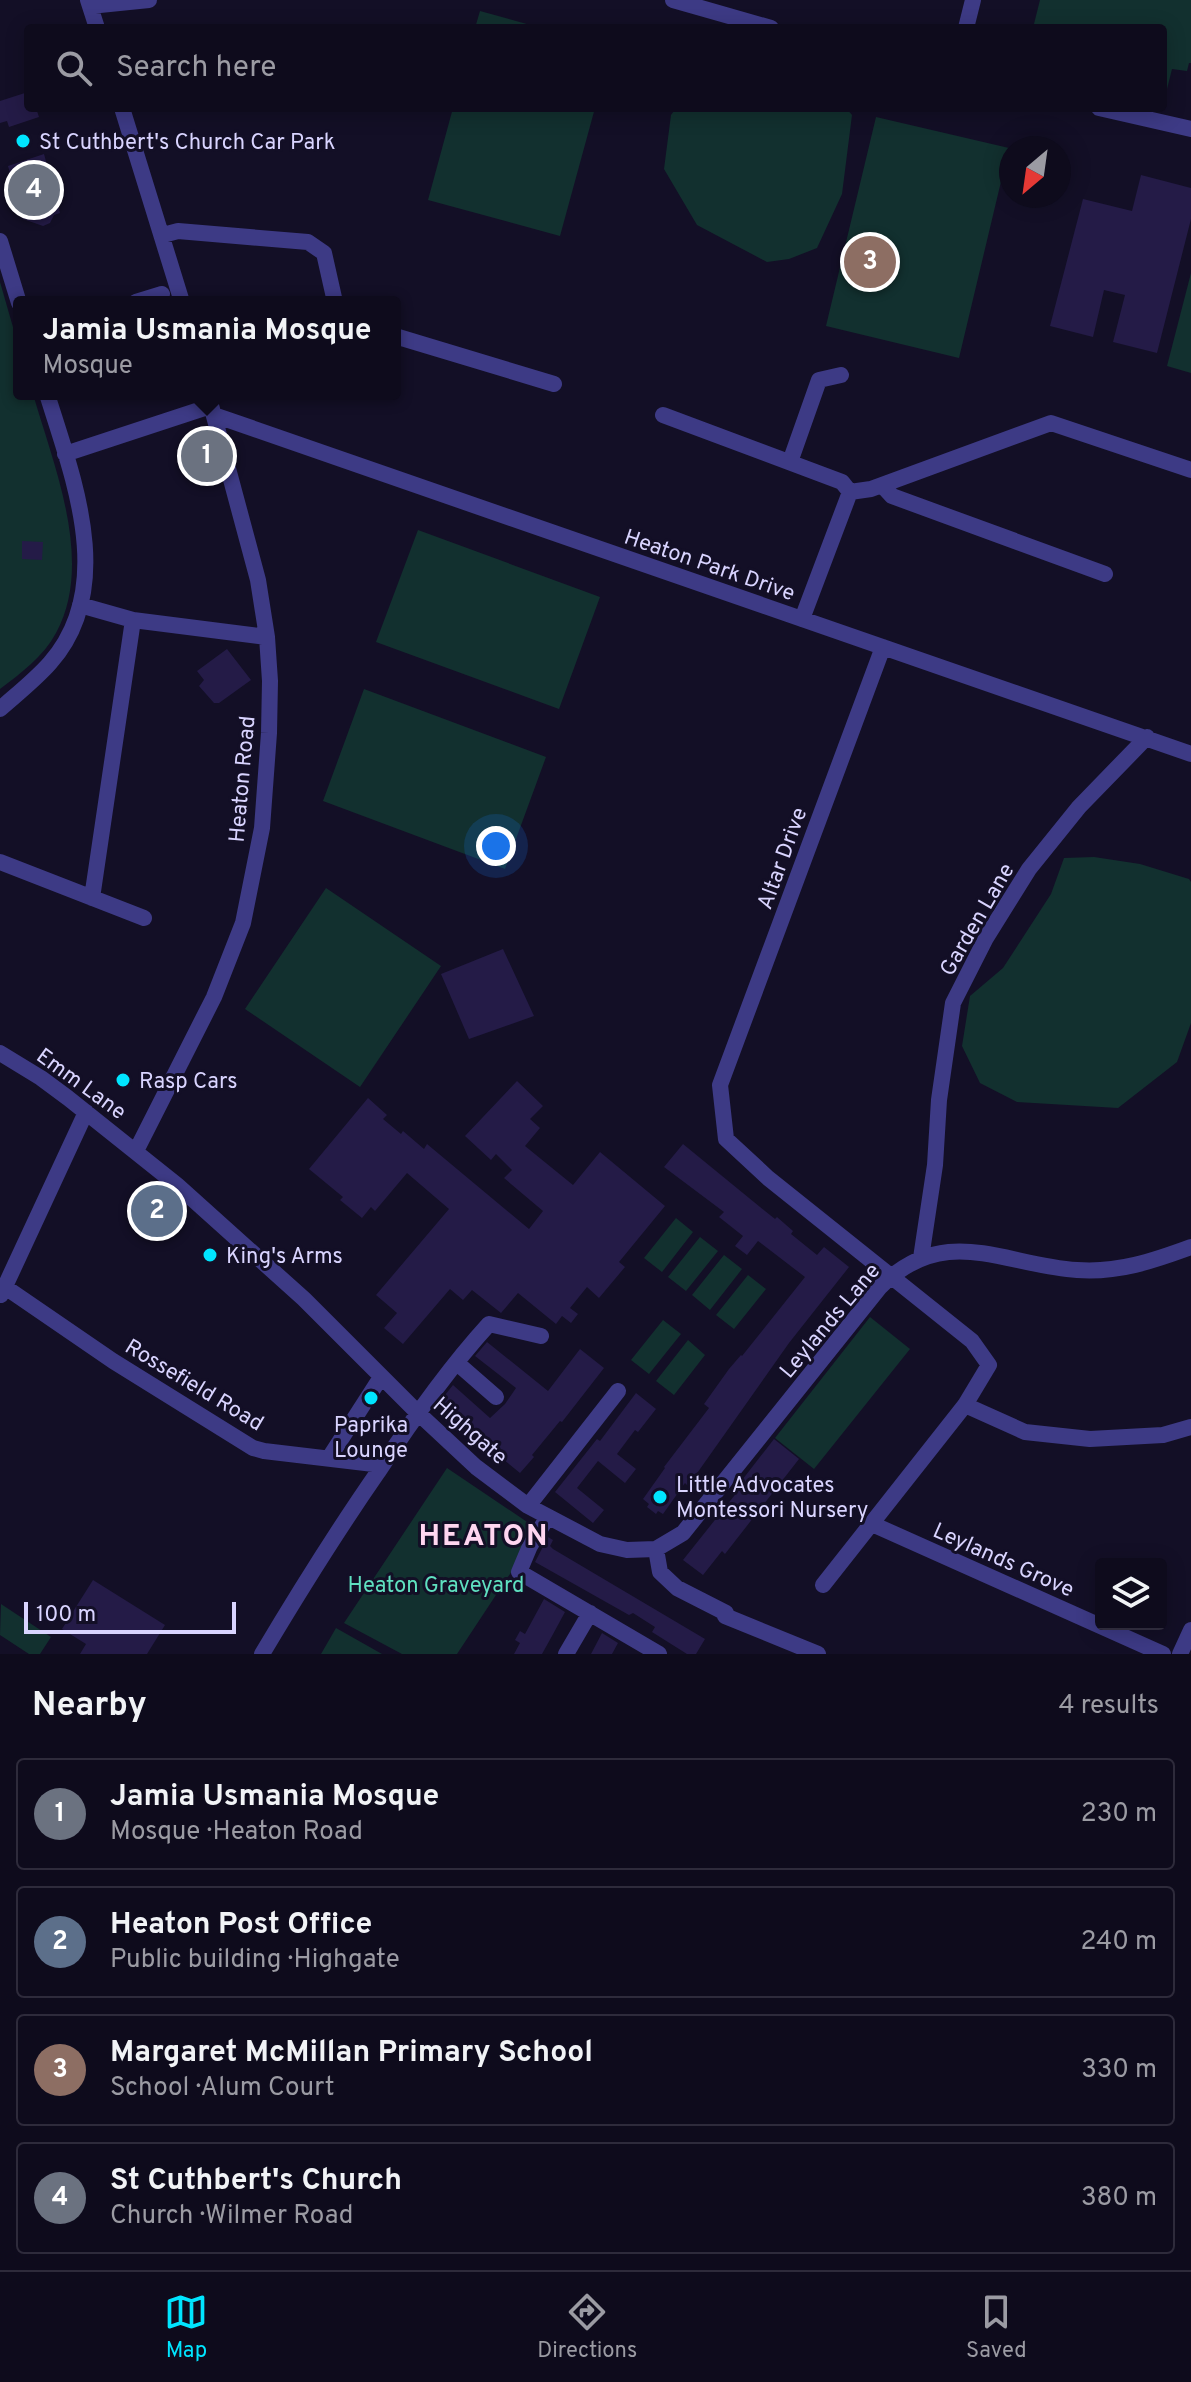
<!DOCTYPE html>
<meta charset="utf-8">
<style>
:root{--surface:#0e0b1c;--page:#171425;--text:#f1f3f6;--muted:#9b9ba3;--line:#2e2b3b;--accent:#00e5ff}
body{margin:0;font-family:Overpass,sans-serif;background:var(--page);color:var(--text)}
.controls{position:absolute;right:24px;bottom:24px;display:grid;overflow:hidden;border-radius:8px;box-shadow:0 4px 20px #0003}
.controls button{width:72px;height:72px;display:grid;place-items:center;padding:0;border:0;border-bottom:2px solid var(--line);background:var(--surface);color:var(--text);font:40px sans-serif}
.compass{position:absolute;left:999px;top:136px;width:72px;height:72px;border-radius:50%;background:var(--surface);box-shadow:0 4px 20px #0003;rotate:209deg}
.scale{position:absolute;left:24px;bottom:20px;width:212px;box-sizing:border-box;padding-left:8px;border:4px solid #d9d4ff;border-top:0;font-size:22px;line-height:28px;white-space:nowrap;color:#d9d4ff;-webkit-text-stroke:6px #130f26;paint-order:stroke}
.you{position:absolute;left:496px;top:846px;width:28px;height:28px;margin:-20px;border:6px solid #fff;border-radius:50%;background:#1a73e8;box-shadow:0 0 0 12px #1a73e833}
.badge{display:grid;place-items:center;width:52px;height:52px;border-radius:50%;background:var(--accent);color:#fff;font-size:26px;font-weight:700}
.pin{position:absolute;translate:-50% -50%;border:4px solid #fff;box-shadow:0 2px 8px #0006}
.popup{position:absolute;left:13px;top:296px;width:388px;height:104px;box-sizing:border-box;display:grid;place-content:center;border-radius:8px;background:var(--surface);filter:drop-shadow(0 2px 6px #0005);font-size:26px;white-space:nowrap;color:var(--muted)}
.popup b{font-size:30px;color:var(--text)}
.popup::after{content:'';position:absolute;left:50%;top:100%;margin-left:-16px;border:16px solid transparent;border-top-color:var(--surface)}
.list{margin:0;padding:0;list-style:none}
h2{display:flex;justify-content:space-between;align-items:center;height:104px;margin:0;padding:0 32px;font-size:34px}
h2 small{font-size:26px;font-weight:400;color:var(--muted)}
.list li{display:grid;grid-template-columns:52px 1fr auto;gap:24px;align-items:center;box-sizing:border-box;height:112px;margin:0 16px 16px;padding:0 16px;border:2px solid var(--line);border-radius:8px}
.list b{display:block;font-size:30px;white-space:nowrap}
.list p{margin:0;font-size:26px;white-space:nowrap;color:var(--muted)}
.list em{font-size:26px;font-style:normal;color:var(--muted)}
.icon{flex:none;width:44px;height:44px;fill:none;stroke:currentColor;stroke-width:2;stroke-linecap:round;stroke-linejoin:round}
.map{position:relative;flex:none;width:1191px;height:1654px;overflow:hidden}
.search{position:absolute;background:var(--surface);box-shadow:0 4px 20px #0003;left:24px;right:24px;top:24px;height:88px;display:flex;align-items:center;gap:20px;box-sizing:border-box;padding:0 28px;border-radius:8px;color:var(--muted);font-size:30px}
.sheet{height:616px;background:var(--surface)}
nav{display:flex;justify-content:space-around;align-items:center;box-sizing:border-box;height:112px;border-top:2px solid var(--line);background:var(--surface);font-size:22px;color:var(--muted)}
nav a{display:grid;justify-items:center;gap:4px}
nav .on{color:var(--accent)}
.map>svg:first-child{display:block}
.green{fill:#12302f}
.building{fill:#241b47}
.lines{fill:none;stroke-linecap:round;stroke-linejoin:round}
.minor{stroke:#3d3a85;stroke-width:16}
.poi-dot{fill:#00e5ff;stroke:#130f26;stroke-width:3}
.labels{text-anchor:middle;stroke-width:6;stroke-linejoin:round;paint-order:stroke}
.poi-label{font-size:22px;fill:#d9d4ff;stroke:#130f26;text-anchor:start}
.street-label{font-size:22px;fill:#d9d4ff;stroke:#130f26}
.park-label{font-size:22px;fill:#5fe0c0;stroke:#130f26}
.district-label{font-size:30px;font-weight:bold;letter-spacing:2px;fill:#ffd6f0;stroke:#130f26}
</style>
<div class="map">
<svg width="1191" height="1654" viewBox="0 0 1191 1654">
<rect width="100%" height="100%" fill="#130f26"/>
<!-- green -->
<path class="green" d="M1040 0H1191V63H1189L1187 71 1172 69 1163 105V28H1033Z
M480 11 541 28H475Z
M453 108H595L560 236 428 200Z
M676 108H846L852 115 842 194 817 248 789 259 767 262 697 225 664 169 671 115Z
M876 117 1009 148 959 358 826 326Z
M1191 273V373L1167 366Z
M0 282 19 348V394H33C53 464 95 562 56 633 43 657 21 673 0 689Z
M418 530 600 597 559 709 376 642Z
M364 689 546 757 505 869 323 801Z
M1094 857 1140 864 1189 879 1191 882V1023L1177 1062 1118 1108 1017 1102 980 1083 962 1046 970 996 1003 968 1051 894 1064 858Z
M326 888 441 966 360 1087 245 1009Z
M676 1218 693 1232 662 1272 644 1258Z
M700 1237 718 1251 686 1291 668 1277Z
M724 1255 742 1269 710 1310 692 1295Z
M748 1275 766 1289 734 1329 716 1315Z
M870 1317 910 1349 814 1469 775 1438Z
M663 1320 681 1334 649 1374 631 1360Z
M688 1340 705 1355 674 1395 656 1381Z
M447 1468 539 1530 457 1654H402L344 1623Z
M1 1604 51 1637 40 1654H29L0 1635Z
M336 1628 382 1654H321Z"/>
<!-- building -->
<path class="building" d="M28 92V108H36L39 117 9 127 7 121 0 123V101Z
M44 154 60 213 54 215 50 223 43 226 23 219 8 166Z
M1141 175 1191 188V219L1157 353 1113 342 1125 295 1104 290 1093 337 1050 326 1083 199 1132 211Z
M206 436 218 473 204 477 194 440Z
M22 541 43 542 42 560 22 559Z
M227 649 251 680 219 703H214L199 686 204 680 197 671Z
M503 949 534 1016 469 1039 441 974Z
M517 1081 543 1106 530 1119 540 1128 525 1146 573 1185 600 1152 665 1206 619 1262 625 1267 599 1298 587 1287 570 1308 578 1314 571 1323 562 1316 556 1324 518 1293 501 1313 472 1290 463 1300 450 1289 403 1344 384 1328 397 1313 376 1295 449 1209 407 1173 375 1211 371 1207 362 1218 340 1200 343 1197 309 1169 368 1098 387 1115 383 1119 401 1134 403 1131 424 1149 427 1144 529 1229 543 1211 504 1178 512 1170 496 1154 491 1160 465 1136Z
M683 1144 765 1211 775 1219 777 1217 793 1231 791 1234 817 1255 824 1247 849 1267 789 1343 688 1486 685 1483 663 1514 658 1511 656 1514 647 1507 649 1504 643 1499 665 1468 664 1467 709 1408 704 1404 729 1369 741 1355 742 1356 805 1277 758 1241 747 1255 735 1246 743 1236 719 1217 724 1212 664 1167Z
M487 1342 548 1391 580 1349 604 1368 562 1422 560 1421 532 1455 534 1457 520 1473 476 1437 480 1433 441 1400 453 1385 490 1418 505 1404 516 1388 475 1356Z
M636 1393 656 1409 638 1432 635 1430 617 1454 636 1469 625 1483 598 1461 577 1488 604 1510 593 1523 555 1492 597 1439 600 1441Z
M774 1439 799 1459 725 1554 722 1551 703 1575 683 1560 742 1486 739 1484Z
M548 1537 553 1540 550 1546 553 1549 705 1639 696 1654H687L652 1632 655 1627 633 1613 629 1615 535 1562Z
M93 1580 165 1625 147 1654H80L86 1644 62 1629Z
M544 1599 565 1612 552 1636 542 1654H514L520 1643 515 1640 520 1631 525 1634Z
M602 1633 618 1643 612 1654H591Z"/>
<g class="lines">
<!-- minor -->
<path class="minor" d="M88 0 97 28
M673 0 771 28
M90 6 149 0
M966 28 973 0
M122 108 182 302
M1099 108 1191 129
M163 235 178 231 308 242 324 253 335 302
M0 241 19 303
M136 302 162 294
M395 336 554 384
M214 415 1191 754
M663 415 842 482 850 492
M65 454 211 406
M790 462 819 380 841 375
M882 485 892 496 1105 574
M80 605 133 620 267 637
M802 619 850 492 871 489 1051 423 1191 470
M0 709C17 694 35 680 50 663 117 587 73 478 47 394
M0 862 144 918
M92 898 133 620
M0 1053 41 1078 68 1098 177 1185 304 1299 417 1412 476 1467 528 1506 600 1544 627 1550 656 1549 683 1533 880 1287C945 1222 1002 1265 1077 1270 1118 1273 1153 1261 1191 1247
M136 1151 214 997 243 923 262 828 269 733 270 681 267 637 258 580 208 394
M921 1258 935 1165 939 1100 953 1003 986 938 1029 869 1079 807 1147 737
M5 1287 113 1361 253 1448 264 1451 382 1465
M1 1295 86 1112
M457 1363 496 1397
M965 1405 1025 1432 1090 1439 1163 1435 1191 1427
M329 1458 381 1377
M528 1506 618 1391
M547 1518 530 1546 519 1572 659 1654
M872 1524 1163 1654
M656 1549 660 1572 677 1588 726 1613 725 1616 818 1654
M823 1585 965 1405 989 1365 972 1341 768 1178 726 1139 720 1085 883 647
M262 1654C299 1592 337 1531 378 1472 412 1420 447 1370 489 1324L541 1336
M566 1654 590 1613
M1180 1654 1191 1630"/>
</g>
<!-- markers -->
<g class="poi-dot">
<circle cx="23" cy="141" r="8"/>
<circle cx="123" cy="1080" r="8"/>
<circle cx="210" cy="1255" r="8"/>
<circle cx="371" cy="1398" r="8"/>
<circle cx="660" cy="1497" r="8"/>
</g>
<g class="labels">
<!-- poi labels -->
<g class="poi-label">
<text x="39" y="149">St Cuthbert's Church Car Park</text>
<text x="139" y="1088">Rasp Cars</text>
<text x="226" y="1263">King's Arms</text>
<text x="371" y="1432" text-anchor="middle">Paprika<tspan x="371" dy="25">Lounge</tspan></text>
<text x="676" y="1492">Little Advocates<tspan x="676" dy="25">Montessori Nursery</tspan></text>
</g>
<!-- street labels -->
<g class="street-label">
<text transform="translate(710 564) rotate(19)" y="8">Heaton Park Drive</text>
<text transform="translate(241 779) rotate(-85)" y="8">Heaton Road</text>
<text transform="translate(781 858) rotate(-70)" y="8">Altar Drive</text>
<text transform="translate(976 919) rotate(-60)" y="8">Garden Lane</text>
<text transform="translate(82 1083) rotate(36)" y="8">Emm Lane</text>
<text transform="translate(829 1320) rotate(-50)" y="8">Leylands Lane</text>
<text transform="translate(195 1384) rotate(31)" y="8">Rossefield Road</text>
<text transform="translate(471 1430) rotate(41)" y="8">Highgate</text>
<text transform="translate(1004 1559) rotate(24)" y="8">Leylands Grove</text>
</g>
<!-- park labels -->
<g class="park-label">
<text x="436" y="1592">Heaton Graveyard</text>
</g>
<!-- district labels -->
<g class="district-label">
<text x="484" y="1545">HEATON</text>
</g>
</g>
</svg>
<div class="controls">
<button><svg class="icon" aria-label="layers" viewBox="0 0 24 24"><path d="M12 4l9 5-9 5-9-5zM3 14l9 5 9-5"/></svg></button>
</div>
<svg class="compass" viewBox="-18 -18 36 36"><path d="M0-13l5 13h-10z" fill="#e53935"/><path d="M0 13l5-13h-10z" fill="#9b9ba3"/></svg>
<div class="scale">100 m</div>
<div class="you"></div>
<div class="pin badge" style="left:207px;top:456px;background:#6b7280">1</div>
<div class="popup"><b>Jamia Usmania Mosque</b>Mosque</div>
<div class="pin badge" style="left:157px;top:1211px;background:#5c6f8a">2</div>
<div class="pin badge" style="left:870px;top:262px;background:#8d6e63">3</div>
<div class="pin badge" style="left:34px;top:190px;background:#6b7280">4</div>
<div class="search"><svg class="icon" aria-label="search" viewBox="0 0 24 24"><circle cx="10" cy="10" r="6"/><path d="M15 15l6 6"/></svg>Search here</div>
</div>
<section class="sheet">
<h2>Nearby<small>4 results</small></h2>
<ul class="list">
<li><span class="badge" style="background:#6b7280">1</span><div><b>Jamia Usmania Mosque</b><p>Mosque · Heaton Road</p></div><em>230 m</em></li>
<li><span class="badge" style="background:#5c6f8a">2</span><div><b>Heaton Post Office</b><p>Public building · Highgate</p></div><em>240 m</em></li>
<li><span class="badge" style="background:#8d6e63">3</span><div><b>Margaret McMillan Primary School</b><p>School · Alum Court</p></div><em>330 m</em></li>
<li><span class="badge" style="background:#6b7280">4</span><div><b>St Cuthbert's Church</b><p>Church · Wilmer Road</p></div><em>380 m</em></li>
</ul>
</section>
<nav>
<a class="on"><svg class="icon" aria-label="map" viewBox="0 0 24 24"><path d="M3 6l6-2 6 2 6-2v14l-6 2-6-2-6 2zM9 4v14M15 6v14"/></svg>Map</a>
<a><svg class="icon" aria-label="directions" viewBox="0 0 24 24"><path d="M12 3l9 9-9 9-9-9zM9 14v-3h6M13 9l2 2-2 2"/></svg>Directions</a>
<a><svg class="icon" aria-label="saved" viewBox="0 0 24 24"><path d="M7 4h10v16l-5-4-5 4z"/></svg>Saved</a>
</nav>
